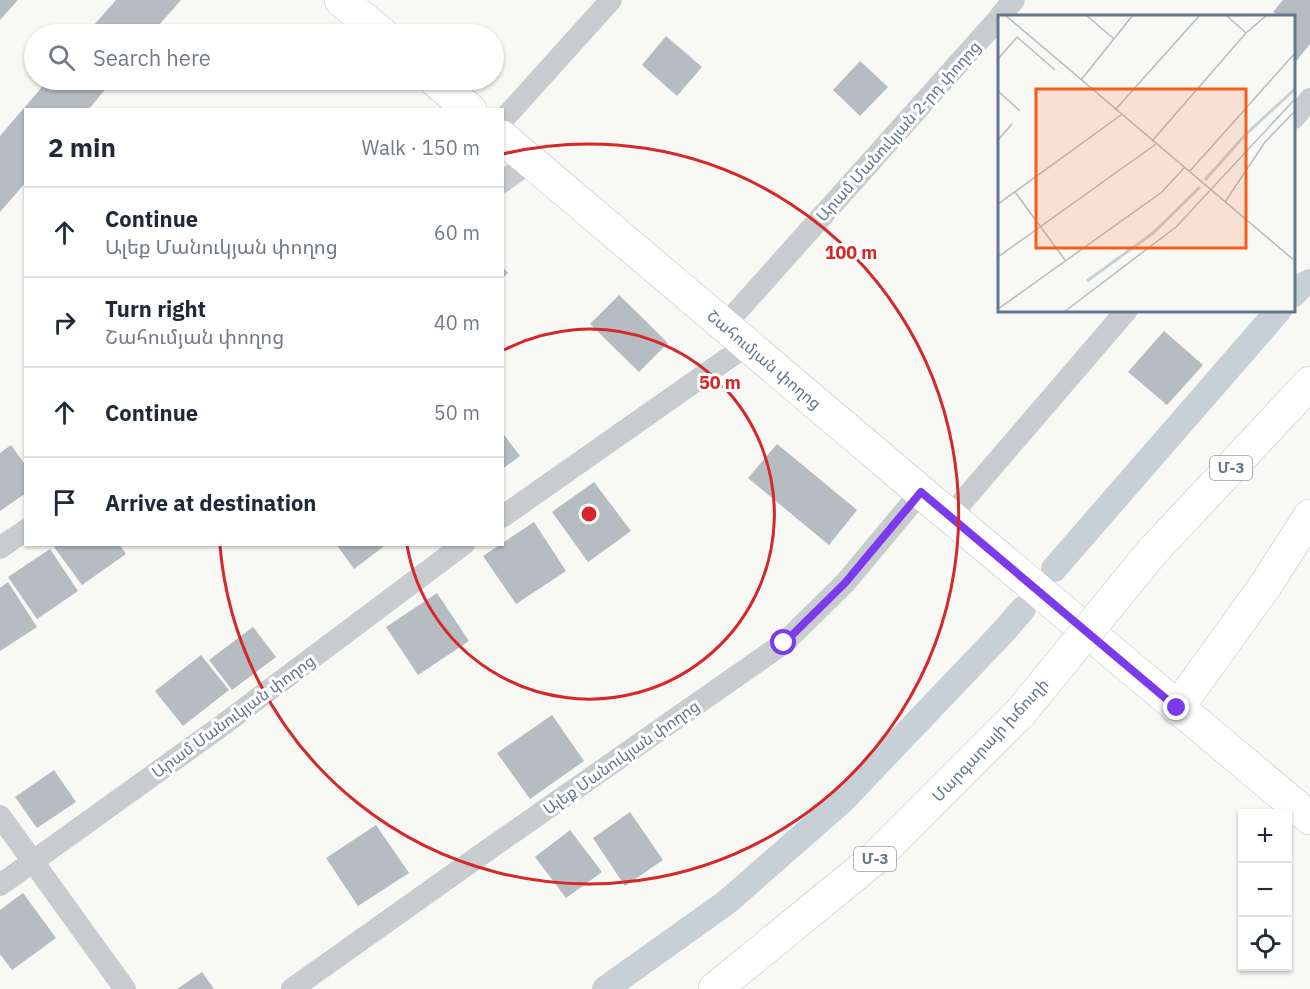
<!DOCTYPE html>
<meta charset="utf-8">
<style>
:root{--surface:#fff;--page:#f6f6f7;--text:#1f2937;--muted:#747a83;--line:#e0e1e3}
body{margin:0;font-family:"IBM Plex Sans","Noto Sans Armenian",sans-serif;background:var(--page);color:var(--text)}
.controls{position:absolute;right:18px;bottom:18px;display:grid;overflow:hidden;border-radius:0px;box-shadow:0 2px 4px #0004}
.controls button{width:54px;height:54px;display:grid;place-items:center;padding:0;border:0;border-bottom:2px solid var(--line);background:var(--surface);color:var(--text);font:30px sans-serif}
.stop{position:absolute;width:18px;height:18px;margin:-14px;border:4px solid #7c3aed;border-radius:50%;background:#fff}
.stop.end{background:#7c3aed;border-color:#fff;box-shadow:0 2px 6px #0008}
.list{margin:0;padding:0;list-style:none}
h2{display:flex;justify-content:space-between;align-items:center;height:78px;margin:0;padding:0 24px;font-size:26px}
h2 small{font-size:20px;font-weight:400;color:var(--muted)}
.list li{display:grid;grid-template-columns:39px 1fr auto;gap:18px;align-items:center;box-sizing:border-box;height:90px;padding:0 24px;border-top:2px solid var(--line)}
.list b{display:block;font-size:22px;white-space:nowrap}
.list p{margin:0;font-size:20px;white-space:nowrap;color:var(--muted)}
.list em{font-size:20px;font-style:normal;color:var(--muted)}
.icon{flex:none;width:33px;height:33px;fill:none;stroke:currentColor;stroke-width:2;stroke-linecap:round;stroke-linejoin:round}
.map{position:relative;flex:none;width:1310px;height:989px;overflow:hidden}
.search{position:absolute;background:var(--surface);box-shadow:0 2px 4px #0004;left:24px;top:24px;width:480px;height:66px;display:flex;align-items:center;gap:15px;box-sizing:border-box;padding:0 21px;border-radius:33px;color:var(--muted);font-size:22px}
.panel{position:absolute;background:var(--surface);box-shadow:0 2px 4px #0004;left:24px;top:108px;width:480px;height:438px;border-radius:0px}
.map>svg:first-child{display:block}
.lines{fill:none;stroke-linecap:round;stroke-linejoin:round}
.canal{stroke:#c7d0d6;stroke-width:26}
.building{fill:#b5bcc2}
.secondary-casing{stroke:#bcc1c6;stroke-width:34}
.trunk-casing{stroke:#bcbfc2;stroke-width:34}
.minor{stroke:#c8cccf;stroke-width:22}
.secondary{stroke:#fff;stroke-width:33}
.trunk{stroke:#fff;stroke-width:33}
.trunk-bridge-casing{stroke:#bcbfc2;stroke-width:34;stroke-linecap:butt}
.trunk-bridge{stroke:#fff;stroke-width:33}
.route{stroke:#7c3aed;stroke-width:8}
.ring{fill:none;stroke:#d62828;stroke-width:3}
.labels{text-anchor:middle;stroke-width:6;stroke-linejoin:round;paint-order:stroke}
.shield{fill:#fff;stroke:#929fac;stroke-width:1.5}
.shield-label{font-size:15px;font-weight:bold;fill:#647689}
.street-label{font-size:16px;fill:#647689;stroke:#fff}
.inset-river{fill:none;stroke:#c7d0d6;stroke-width:3}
.inset-road{fill:none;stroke:#b4bcc4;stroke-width:1.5}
.view{fill:#f65d17;fill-opacity:0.15;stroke:#f65d17;stroke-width:3}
.inset-edge{fill:none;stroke:#647689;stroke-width:3}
.centre{fill:#d62828;stroke:#fff;stroke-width:3}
.ring-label{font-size:18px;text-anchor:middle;font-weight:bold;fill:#d62828;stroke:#fff;stroke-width:6;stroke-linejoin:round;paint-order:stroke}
</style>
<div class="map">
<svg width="1310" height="989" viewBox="0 0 1310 989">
<rect width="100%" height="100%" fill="#f8f8f5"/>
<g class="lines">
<!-- canal -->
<path class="canal" d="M1294 294 1300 287 1310 282
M1054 569 1279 310
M605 989 727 902 842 801 1004 631 1023 609"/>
</g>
<!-- building -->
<path class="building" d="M0 0H18L0 20Z
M116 0H181L151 34H86Z
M1283 0H1310V44L1294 64V32L1295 30 1294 29V16H1279L1273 12Z
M666 36 702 67 677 96 642 65Z
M860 61 888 87 860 116 833 90Z
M48 80H113L88 110H26V182L0 212V136Z
M502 266 508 273 502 278Z
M619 295 668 343 639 372 590 324Z
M1164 331 1203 365 1167 405 1128 372Z
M502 432 520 456 502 469Z
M777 444 857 510 829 545 748 478Z
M11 445 26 466V493L0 511V453Z
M594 482 631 531 588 562 552 512Z
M534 522 566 571 516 604 483 556Z
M58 544H119L126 554 82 585 54 547Z
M336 544H387L354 569Z
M50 549 78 591 37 619 8 577Z
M8 582 37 627 0 651V588Z
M437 593 469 641 418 675 386 627Z
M253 627 276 657 232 690 209 660Z
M201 655 229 690 183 726 155 691Z
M552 715 584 761 530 799 497 753Z
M54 770 76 802 37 828 15 797Z
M630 812 663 860 625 886 593 838Z
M376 825 409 873 358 906 326 858Z
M570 830 602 872 566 898 535 857Z
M23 893 56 938 12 970 0 954V910Z
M202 972 214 989H177Z"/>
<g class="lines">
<!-- secondary casing -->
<g class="secondary-casing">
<g id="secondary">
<path d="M341 0 382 34"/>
<path d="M435 80 470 110"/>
<path id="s1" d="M502 137 921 492 1310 818"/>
</g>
</g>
<!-- trunk casing -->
<g class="trunk-casing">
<path id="trunk" d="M1152 552 1310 383
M1177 708 1263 589 1310 516
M715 989 874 859 1020 713"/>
</g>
<!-- minor -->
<path class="minor" d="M1000 16 1014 0
M1294 118 1310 99
M502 121 611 0
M502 182 531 161
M724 326 1000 17
M950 516 1127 310
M502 517 747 345
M0 548 26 530
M0 816 125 989
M0 885 220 727 464 544
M292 989 482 854 784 643 845 583 921 492"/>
<!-- secondary -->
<use href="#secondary" class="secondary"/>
<!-- trunk -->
<use href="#trunk" class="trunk"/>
<!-- trunk-bridge casing -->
<g class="trunk-bridge-casing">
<path id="trunk-bridge" d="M1020 713 1152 552"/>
</g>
<!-- trunk-bridge -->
<use href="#trunk-bridge" class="trunk-bridge"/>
</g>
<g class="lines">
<!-- route -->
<path class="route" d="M784 643 845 583 921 492 1177 708"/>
</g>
<!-- distance rings -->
<g class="ring">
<path d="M504 350A185 185 0 1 1 407 545"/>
<path d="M503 154A370 370 0 1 1 220 546"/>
</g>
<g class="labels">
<!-- shield labels -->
<g class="shield">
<rect x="1210" y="456" width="42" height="24" rx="4.5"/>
<rect x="854" y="847" width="42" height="24" rx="4.5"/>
</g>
<g class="shield-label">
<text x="1231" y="473">Մ-3</text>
<text x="875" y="864">Մ-3</text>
</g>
<!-- street labels -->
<g class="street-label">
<text transform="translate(898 131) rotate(-48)" y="6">Արամ Մանուկյան 2-րդ փողոց</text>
<text dy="6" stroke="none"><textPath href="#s1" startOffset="344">Շահումյան փողոց</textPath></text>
<text transform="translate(233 716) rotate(-36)" y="6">Արամ Մանուկյան փողոց</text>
<text transform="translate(990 740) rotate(-47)" y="6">Մարգարայի խճուղի</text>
<text transform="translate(621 757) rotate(-35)" y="6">Ալեք Մանուկյան փողոց</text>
</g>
</g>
<!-- overview -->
<g transform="translate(998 15)">
<rect width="297" height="297" fill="#f8f8f5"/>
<path class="inset-river" d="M207 165 247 120 297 74M89 266 155 218 202 172"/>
<path class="inset-road" d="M7 0 297 246M88 0 116 24M228 0 248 18M0 44 19 22 57 55M83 65 135 0M0 76 22 96M117 95 202 0M0 125 14 109M154 126 248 18 269 0M191 157 297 38M17 177 67 245M227 187 267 127 297 96M0 189 123 100M0 242 158 129M0 294 164 177 186 153M66 297 178 212 297 84"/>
<path class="view" d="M38 74H248V233H38Z"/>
<rect width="297" height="297" class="inset-edge"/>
</g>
<circle cx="589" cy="514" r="9" class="centre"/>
<g class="ring-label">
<text x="851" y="259">100 m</text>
<text x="720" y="389">50 m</text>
</g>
</svg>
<div class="controls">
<button>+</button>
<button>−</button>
<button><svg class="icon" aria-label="locate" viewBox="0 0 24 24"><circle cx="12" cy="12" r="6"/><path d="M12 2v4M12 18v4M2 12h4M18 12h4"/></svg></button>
</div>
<div class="stop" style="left:784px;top:643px"></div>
<div class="stop end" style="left:1177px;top:708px"></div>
<div class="search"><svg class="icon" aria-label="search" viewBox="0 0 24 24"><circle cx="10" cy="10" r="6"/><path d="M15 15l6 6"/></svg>Search here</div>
<section class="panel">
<h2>2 min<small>Walk · 150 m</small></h2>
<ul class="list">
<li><svg class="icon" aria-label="ahead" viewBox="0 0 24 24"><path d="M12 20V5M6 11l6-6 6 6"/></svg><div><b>Continue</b><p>Ալեք Մանուկյան փողոց</p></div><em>60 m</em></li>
<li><svg class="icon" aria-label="right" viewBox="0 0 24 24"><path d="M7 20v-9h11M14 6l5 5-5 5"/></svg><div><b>Turn right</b><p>Շահումյան փողոց</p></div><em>40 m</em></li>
<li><svg class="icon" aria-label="ahead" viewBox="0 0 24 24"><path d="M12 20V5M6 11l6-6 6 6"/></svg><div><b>Continue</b></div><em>50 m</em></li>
<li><svg class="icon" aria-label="arrive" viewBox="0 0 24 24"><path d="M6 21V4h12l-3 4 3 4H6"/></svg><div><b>Arrive at destination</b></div></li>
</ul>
</section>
</div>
